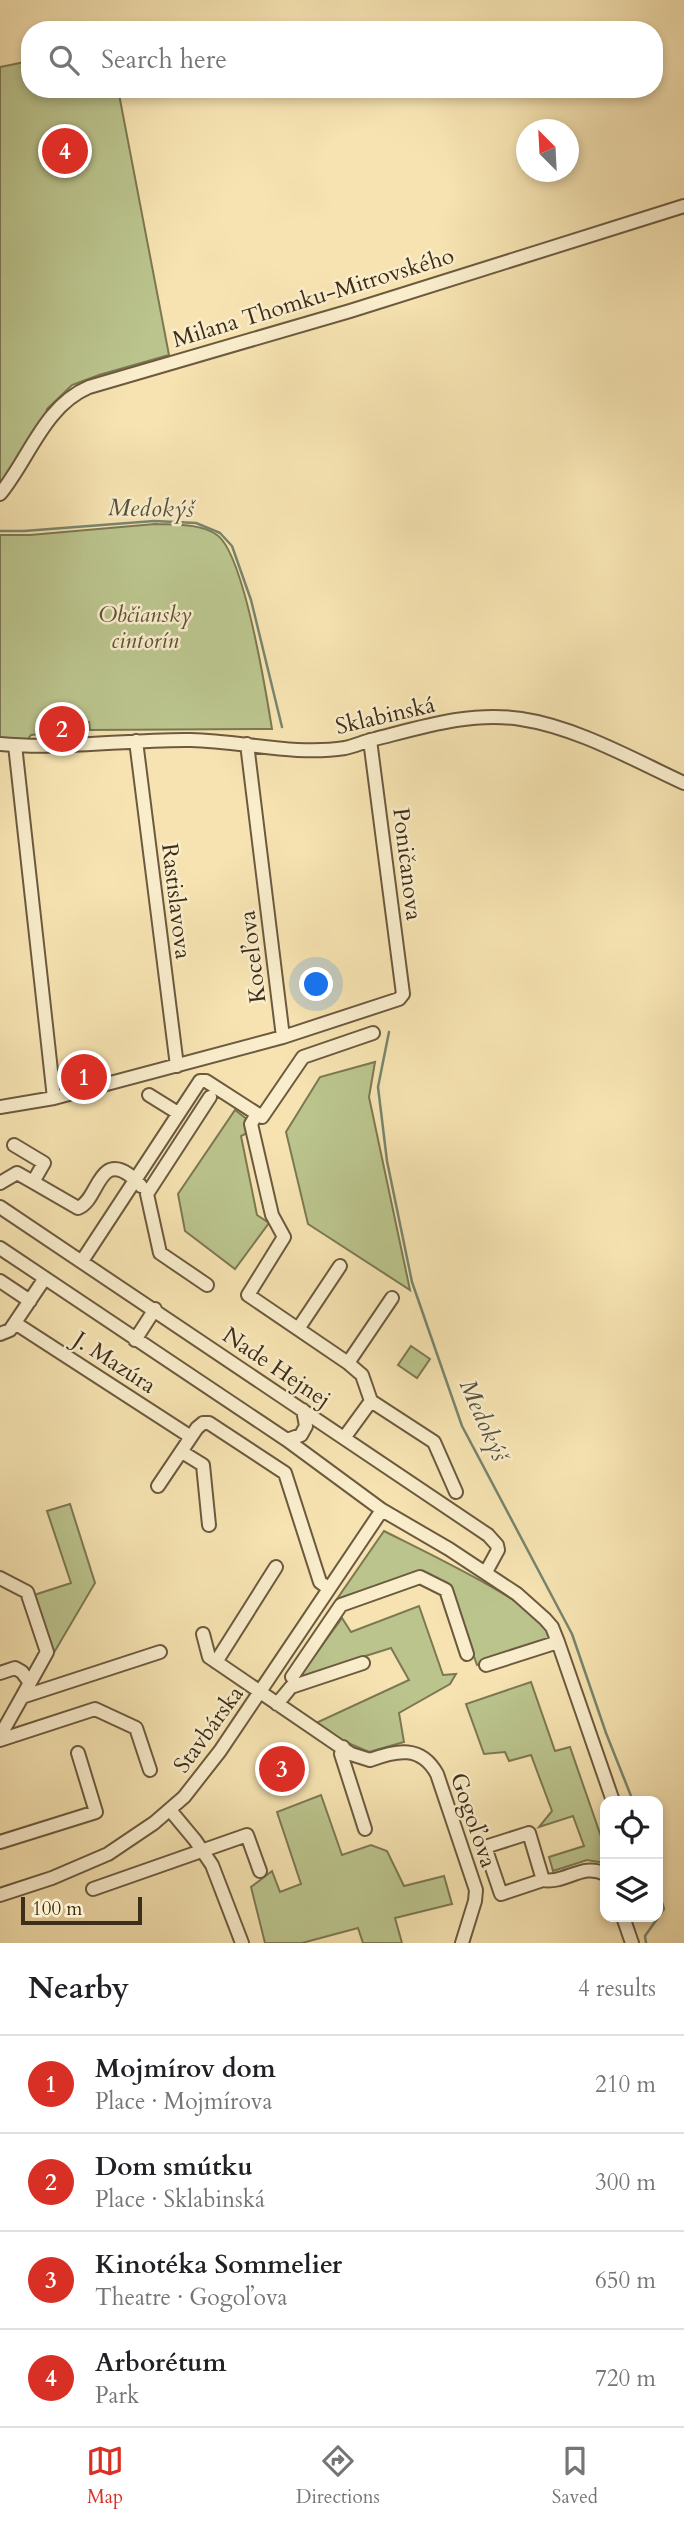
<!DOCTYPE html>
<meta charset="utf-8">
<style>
:root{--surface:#fff;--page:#f2f2f2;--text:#202124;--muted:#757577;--line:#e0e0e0;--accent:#d93025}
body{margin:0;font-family:Cardo,serif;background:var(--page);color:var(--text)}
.controls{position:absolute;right:21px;bottom:21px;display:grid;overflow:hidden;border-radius:14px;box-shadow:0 4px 10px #0003}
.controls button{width:63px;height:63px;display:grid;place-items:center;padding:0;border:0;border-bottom:2px solid var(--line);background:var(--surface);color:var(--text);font:35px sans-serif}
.compass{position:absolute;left:516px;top:119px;width:63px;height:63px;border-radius:50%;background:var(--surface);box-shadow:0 4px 10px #0003;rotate:336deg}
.scale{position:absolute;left:21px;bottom:18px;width:121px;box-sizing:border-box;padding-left:7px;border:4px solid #3e2d19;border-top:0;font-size:19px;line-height:24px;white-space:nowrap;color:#3e2d19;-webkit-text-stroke:5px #f9edcc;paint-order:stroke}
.you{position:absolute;left:317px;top:985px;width:24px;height:24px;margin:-18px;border:5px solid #fff;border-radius:50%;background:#1a73e8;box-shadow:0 0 0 10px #1a73e833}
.badge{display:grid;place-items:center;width:46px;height:46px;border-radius:50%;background:var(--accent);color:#fff;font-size:23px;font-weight:700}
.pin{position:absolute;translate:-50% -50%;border:4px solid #fff;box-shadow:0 2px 7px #0006}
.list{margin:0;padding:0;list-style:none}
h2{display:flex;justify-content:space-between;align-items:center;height:91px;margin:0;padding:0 28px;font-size:30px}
h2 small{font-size:23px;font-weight:400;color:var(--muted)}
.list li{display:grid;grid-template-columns:46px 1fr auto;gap:21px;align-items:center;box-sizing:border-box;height:98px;padding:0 28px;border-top:2px solid var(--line)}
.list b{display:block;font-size:26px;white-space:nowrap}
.list p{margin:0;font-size:23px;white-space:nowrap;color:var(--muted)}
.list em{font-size:23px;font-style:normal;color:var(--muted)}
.icon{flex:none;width:38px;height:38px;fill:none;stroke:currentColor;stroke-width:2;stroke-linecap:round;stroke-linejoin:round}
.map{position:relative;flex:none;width:684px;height:1943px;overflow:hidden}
.search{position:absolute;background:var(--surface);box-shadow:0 4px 10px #0003;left:21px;right:21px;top:21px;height:77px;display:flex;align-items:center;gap:18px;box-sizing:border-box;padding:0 24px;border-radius:28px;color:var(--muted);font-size:26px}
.sheet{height:483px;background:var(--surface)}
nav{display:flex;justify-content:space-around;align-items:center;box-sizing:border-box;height:98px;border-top:2px solid var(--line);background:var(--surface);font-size:19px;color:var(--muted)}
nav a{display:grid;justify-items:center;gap:4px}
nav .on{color:var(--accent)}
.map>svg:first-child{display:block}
.green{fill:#bbc48d;stroke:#7c7853;stroke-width:2}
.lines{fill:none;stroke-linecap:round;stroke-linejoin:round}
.stream{stroke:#77856e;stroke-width:2.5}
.minor-casing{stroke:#6c5a3f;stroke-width:16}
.minor{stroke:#f9edcc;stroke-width:12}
.labels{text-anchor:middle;stroke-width:5;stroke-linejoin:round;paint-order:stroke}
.street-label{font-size:23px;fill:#3e2d19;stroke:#f9edcc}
.park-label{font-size:23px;font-style:italic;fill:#5d5336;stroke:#f9edcc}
.water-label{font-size:24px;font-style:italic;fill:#56523c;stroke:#f9edcc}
</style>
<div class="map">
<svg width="684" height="1943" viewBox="0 0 684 1943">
<rect width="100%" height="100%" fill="#f6e3b1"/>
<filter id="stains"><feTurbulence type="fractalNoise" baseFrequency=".00286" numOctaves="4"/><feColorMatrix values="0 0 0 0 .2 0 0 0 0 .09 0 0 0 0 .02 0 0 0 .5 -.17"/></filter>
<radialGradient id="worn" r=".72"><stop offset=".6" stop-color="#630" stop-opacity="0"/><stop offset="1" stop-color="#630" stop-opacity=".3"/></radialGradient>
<!-- green -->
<path class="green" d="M30 61V89H118L169 355 99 375 72 385 47 409 46 417 0 486V67Z
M155 524C175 525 200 523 217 535 244 554 266 692 272 729L90 730 89 722H75V725H69L68 719 56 720 57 725 50 726V733L31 735 28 739H0V535H30Z
M375 1062 369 1097 410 1290 308 1224 286 1132 320 1077Z
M235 1110 248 1120 249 1132 241 1136 257 1215 269 1223 235 1269 185 1231 178 1194Z
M411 1346 430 1359 417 1378 398 1365Z
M70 1504 95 1583 52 1656 31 1596 71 1583 47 1511Z
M384 1531C415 1547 536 1604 548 1629 551 1634 549 1635 548 1640L477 1665 449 1587 417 1573 337 1599Z
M419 1606 443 1675 456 1674 450 1684 399 1713 404 1742 369 1752 334 1737 316 1723 409 1680 391 1648 299 1677 342 1618 351 1632Z
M531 1682 555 1751 570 1747 605 1848V1863L587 1860 553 1871 549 1857 584 1846 573 1816 539 1827 552 1811 531 1755 509 1761 505 1752 484 1754 466 1704Z
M321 1795 342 1855 371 1845 387 1851 404 1886 444 1876 452 1904 395 1918 402 1943H363L358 1928 302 1943H265L251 1887 272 1871 280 1892 301 1884 277 1812Z"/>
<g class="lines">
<!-- stream -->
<path class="stream" d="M0 531H24L154 521 196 523 220 533 232 546 251 600 282 727
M389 1032 378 1087 387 1161 412 1282 462 1426 572 1634 606 1733 633 1801
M646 1943 645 1936 664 1909 658 1889"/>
<!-- minor casing -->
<g class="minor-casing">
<path id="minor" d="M0 494C29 459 44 406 89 387L350 311 684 206
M136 741 177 1066
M0 744C63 750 128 739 191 740 242 741 294 756 345 748 355 746 365 741 375 739 422 727 472 711 521 719 576 727 634 760 684 783
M247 744 283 1037 399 999 403 994 370 740
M15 745 54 1098
M149 1095 178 1113
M0 1107 54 1098 283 1037
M257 1114 251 1124 272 1215 284 1237 248 1295 348 1363 362 1375 371 1401 434 1442 456 1492
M33 1182 78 1208C98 1201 98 1154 128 1174 133 1178 137 1180 141 1186
M0 1183 17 1173 33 1182 44 1163 14 1145
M0 1207 488 1535 497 1545 498 1550 486 1572
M0 1248 287 1440 382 1510 449 1549 517 1594 545 1619 552 1627 558 1642
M82 1261 200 1081H206L262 1117 303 1057 373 1033
M0 1281 30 1301
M207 1285 160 1253 147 1194 210 1097
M15 1323 191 1437
M298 1329 340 1266
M0 1334 10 1330 45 1278
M135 1340 155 1309
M348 1363 392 1298
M344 1438 371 1401
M287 1440 301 1435 306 1426 303 1410
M182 1452 203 1465 209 1525
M158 1486 197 1428 203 1423H209L285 1473 320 1582 328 1588
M0 1578 27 1592 47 1652 22 1697
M203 1634 209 1657 351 1754 370 1760C397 1750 421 1745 437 1774L476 1890 475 1901 462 1943
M216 1662 276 1567
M486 1665 558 1642 613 1801
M0 1673 15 1668 22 1672 30 1683
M292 1677 341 1605 420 1577 446 1590 467 1654
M277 1704 291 1687 363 1663
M0 1736 22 1697 160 1652
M0 1740 95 1709 136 1728 150 1770
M343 1747 341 1754 365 1829
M170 1810 195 1840 212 1865 242 1943
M0 1842 96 1812 78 1753
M543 1880 529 1833 485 1847 501 1894 543 1880C565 1884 583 1862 605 1874
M93 1889 247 1835 260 1871
M0 1895 52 1878 108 1854 154 1823 184 1797 220 1751 382 1510
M623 1917 632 1943"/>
</g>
<!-- minor -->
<use href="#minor" class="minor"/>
</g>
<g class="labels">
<!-- street labels -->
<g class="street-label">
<text transform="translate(313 297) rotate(-17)" y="8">Milana Thomku-Mitrovského</text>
<text transform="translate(385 715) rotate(-13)" y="8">Sklabinská</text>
<text transform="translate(408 864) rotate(83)" y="8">Poničanova</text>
<text transform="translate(177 901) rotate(83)" y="8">Rastislavova</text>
<text transform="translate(252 957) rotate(-97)" y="8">Koceľova</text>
<text transform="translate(115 1362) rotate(33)" y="8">J. Mazúra</text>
<text transform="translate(277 1367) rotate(34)" y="8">Nade Hejnej</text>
<text transform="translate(208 1729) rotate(-54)" y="8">Stavbárska</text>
<text transform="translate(474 1820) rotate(71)" y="8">Gogoľova</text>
</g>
<!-- park labels -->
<g class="park-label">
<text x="145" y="622">Občiansky<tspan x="145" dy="26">cintorín</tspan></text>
</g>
<!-- water labels -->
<g class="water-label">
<text transform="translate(151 508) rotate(1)" y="8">Medokýš</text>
<text transform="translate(484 1420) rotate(66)" y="8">Medokýš</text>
</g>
</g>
<rect width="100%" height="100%" filter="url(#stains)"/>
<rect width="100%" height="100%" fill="url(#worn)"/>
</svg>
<div class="controls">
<button><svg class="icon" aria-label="locate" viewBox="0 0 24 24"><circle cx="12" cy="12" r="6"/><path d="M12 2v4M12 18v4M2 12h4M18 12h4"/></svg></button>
<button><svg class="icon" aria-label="layers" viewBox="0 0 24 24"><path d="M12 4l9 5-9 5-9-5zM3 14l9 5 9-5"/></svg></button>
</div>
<svg class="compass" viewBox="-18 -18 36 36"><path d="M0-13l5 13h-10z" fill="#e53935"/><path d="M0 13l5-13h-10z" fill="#757577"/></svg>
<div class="scale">100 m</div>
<div class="you"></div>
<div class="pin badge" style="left:84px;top:1077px">1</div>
<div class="pin badge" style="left:62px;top:729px">2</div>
<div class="pin badge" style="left:282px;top:1769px">3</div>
<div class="pin badge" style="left:65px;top:151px">4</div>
<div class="search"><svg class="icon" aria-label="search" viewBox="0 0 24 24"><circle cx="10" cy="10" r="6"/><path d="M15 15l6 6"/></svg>Search here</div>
</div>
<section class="sheet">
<h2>Nearby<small>4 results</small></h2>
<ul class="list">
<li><span class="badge">1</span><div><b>Mojmírov dom</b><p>Place · Mojmírova</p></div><em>210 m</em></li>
<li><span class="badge">2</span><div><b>Dom smútku</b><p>Place · Sklabinská</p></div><em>300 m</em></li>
<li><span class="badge">3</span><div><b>Kinotéka Sommelier</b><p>Theatre · Gogoľova</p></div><em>650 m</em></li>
<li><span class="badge">4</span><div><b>Arborétum</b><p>Park</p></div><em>720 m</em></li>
</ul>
</section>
<nav>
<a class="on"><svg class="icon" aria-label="map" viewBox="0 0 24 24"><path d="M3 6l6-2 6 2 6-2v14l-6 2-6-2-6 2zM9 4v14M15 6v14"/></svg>Map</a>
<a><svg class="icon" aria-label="directions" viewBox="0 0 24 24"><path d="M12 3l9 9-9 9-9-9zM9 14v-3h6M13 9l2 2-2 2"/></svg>Directions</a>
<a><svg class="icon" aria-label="saved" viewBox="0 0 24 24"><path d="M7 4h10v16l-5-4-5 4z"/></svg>Saved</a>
</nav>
